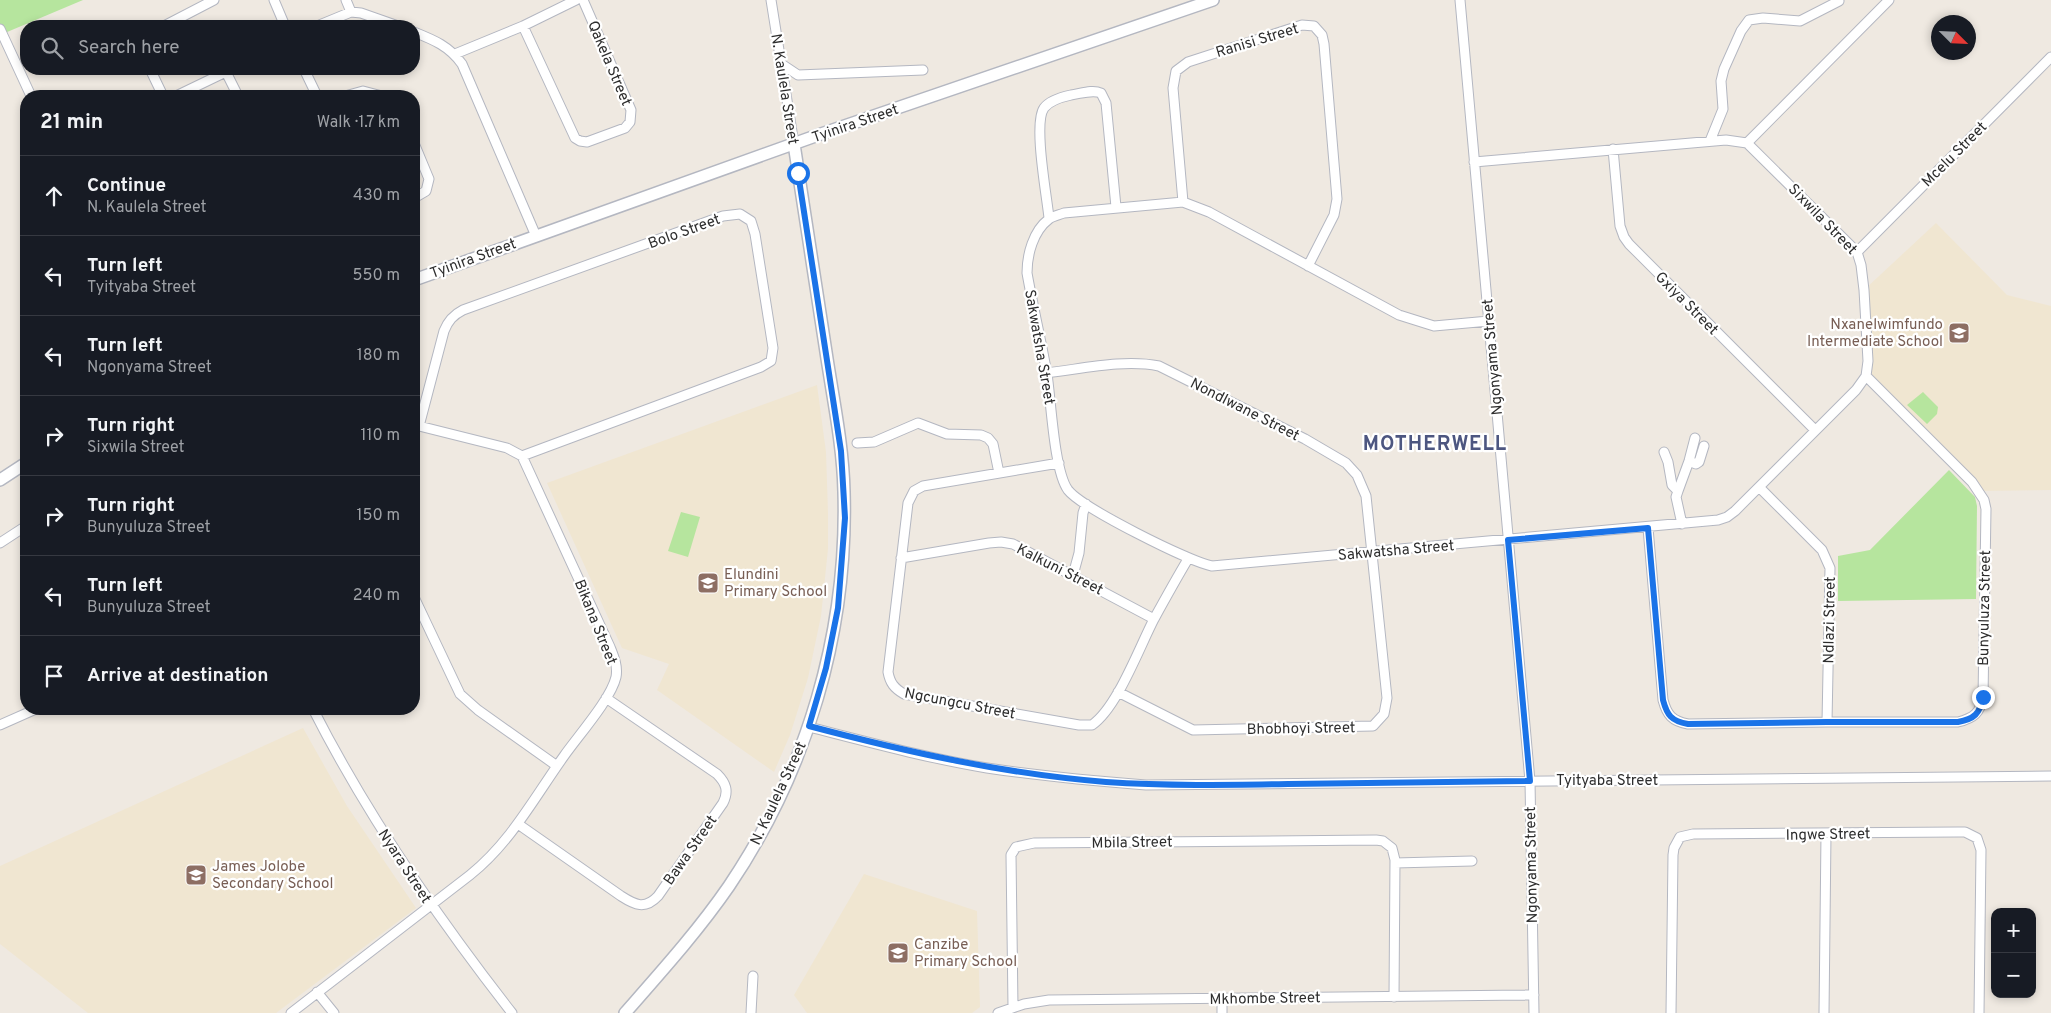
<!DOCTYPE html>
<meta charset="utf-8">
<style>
:root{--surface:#171b24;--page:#242831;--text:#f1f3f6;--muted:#9ea1a6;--line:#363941}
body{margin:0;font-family:Overpass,sans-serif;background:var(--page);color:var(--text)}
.controls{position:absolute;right:15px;bottom:15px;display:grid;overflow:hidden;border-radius:10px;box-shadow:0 2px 8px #0003}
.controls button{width:45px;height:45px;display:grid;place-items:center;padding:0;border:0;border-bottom:1px solid var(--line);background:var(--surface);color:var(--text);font:25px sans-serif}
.compass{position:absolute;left:1931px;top:15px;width:45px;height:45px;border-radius:50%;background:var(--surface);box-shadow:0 2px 8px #0003;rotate:114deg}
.stop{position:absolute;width:15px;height:15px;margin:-11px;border:4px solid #1a73e8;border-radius:50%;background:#fff}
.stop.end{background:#1a73e8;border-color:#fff;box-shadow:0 1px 5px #0008}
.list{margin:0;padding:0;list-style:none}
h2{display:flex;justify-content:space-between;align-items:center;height:65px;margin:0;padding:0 20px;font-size:21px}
h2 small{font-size:16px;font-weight:400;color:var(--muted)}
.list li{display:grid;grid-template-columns:32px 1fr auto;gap:15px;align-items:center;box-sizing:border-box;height:80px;padding:0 20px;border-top:1px solid var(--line)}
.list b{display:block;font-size:19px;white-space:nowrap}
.list p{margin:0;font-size:16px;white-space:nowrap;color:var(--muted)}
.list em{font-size:16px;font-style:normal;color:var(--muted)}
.icon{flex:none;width:28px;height:28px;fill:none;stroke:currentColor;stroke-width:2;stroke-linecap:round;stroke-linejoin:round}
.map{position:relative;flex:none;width:2051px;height:1013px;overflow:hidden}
.search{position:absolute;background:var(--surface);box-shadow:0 2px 8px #0003;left:20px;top:20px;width:400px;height:55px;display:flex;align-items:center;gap:12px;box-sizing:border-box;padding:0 18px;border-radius:20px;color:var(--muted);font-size:19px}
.panel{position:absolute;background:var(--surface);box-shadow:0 2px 8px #0003;left:20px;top:90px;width:400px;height:625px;border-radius:20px}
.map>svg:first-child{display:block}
.education{fill:#f0e6d1}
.green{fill:#b6e59e}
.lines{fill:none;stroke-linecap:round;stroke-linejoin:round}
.minor-casing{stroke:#b4b7c1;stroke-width:11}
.tertiary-casing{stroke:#b4b7c1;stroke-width:14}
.minor{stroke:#fff;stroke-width:9}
.tertiary{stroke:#fff;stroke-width:11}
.route{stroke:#1a73e8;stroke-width:6}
.labels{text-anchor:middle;stroke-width:4.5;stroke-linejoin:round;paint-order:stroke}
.street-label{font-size:15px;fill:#2e2e2e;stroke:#fff}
.education-label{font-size:15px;fill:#785e54;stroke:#fff;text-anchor:start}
.district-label{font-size:20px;font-weight:bold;letter-spacing:1px;fill:#4d5680;stroke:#fff}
</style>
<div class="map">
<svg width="2051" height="1013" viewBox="0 0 2051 1013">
<rect width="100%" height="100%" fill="#efe9e1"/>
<!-- education -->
<path class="education" d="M1936 223 2007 295 2051 306V490L1980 491 1866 376 1864 290Z
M817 385 826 452 828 513V549L821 616 808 678 790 735 774 772 657 690 669 664 622 648 547 483Z
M303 728 347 806 416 908 276 1013H88L0 944V866Z
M864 874 977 911 980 1007 972 1013H807L794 995Z"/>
<!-- green -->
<path class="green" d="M0 0H83L0 35Z
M1923 392 1938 407 1937 414 1927 424 1907 405Z
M1949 470 1975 497 1977 506 1976 599 1838 601V556L1870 550Z
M681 512 700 517 688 557 668 551Z"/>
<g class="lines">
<!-- minor casing -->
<g class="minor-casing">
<path id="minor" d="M274 0 285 26
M346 0 351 12
M771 0 794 144
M1460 0 1530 781 1534 1013
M164 26 214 0
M317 26 351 12 361 13 398 26
M523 26 575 138 580 141 587 142 625 128 630 122 631 110 583 0
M0 29 31 96
M414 32C434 40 449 46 462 64L536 236
M455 54 523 26 576 0
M780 63 798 75 923 70
M150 69 163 96
M304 69 317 96
M226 72 238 96
M176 96 232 69
M345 96 363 91 382 96
M1710 141 1723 109 1721 81 1724 69 1741 31 1749 20 1763 18 1800 21 1839 1
M414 143 429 179 426 191 414 198
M1747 143 1889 0
M1613 149 1620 226 1624 237 1629 244 1815 430
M1474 162 1726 140 1747 143 1857 252 1861 265 1864 290 1868 361 1866 376 1856 390 1735 511 1727 517 1718 520 1212 566C1188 561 1082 508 1068 490 1054 471 1051 400 1047 374 1041 340 1033 307 1027 273 1027 255 1033 231 1049 219 1053 216 1059 215 1064 213L1183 202 1209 212 1399 315 1434 326 1489 321
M1183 202 1173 88 1176 71 1188 62 1302 25 1314 26 1322 35 1324 44 1337 199 1334 215 1308 266
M1049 218C1047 197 1033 123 1044 108 1049 101 1062 97 1071 95 1080 94 1092 89 1101 93L1106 103 1116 207
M1857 252 2051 57
M1046 373C1082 369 1123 359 1159 366L1305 439 1346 463 1357 475 1366 496 1387 698 1384 714 1373 726 1193 730 1118 692
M419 426 444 331C448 321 453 315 463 310L723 216 740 214 751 221 755 234 773 348 771 361 761 367 522 456
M857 443 874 442 918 423 947 434 981 435 988 438 993 444 999 473
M1664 452 1668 462 1672 485 1678 491 1676 497 1682 524
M1689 461 1696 464 1699 462 1704 446
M1059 463 923 486 914 491 908 503 888 672C890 683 894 688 904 694L1079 725H1092C1117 708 1139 648 1154 619 1165 599 1176 579 1188 559
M1759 487 1822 550 1830 568 1827 722
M1678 491 1689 461 1695 438
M1648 528 1663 700C1667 715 1672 721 1688 724L1827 722H1958C1974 718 1980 713 1983 697L1986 509 1984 500 1972 482 1866 376
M0 543 26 526
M901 558 989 543 1001 542 1013 544 1154 619
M1073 575 1079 553 1083 513 1086 504
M414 597 460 694 478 710 557 766
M313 709C368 817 437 917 512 1013
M0 725 36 709
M809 727C868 742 927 758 987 768 1040 776 1093 781 1146 785L2051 776
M518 824 621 896C635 905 645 910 658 896L723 803C729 791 726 783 717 774L606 698
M1395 863 1472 861
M317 992 334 1013
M1222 998V1013
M1013 1007 1011 855 1016 847 1034 843 1376 840 1383 841 1392 848 1395 860 1394 997
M291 1013 470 875C511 842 534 798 564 756 578 736 611 699 616 677 618 666 614 657 610 647L522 456 507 448 419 426H414
M751 1013 753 976
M998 1013 1024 1004 1049 1000 1534 995
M1671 1013 1673 855 1674 848 1680 837 1693 834 1958 832H1965L1977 838 1981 850 1979 1013
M1824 1013 1826 834"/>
</g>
<!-- tertiary casing -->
<g class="tertiary-casing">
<path id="tertiary" d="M414 280 821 134 1213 0
M0 480 26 463
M625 1013C661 972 698 931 729 886 807 771 848 632 844 492 843 445 833 399 826 352 815 283 805 213 794 144"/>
</g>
<!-- minor -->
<use href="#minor" class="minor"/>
<!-- tertiary -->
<use href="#tertiary" class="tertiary"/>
</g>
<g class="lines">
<!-- route -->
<path class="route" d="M798 173 841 451 845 518 838 608 826 668 809 726C907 752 1005 774 1106 782 1166 786 1227 785 1288 784 1368 783 1449 782 1530 781L1508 540 1648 528 1663 700C1667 715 1671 721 1688 724L1827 722H1958C1974 719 1980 714 1983 697"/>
</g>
<!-- icons -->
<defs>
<g id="school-square" transform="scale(1.125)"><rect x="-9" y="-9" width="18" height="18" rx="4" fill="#8d6e63" stroke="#fff"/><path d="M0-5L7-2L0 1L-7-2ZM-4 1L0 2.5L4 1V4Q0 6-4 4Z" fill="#fff"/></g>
</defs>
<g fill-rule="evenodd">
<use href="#school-square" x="1959" y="333"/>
<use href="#school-square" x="708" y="583"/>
<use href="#school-square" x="196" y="875"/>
<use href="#school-square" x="898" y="953"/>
</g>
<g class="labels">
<!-- street labels -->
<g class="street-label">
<text transform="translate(1257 40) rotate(-17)" y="5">Ranisi Street</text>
<text transform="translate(610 63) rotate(67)" y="5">Qakela Street</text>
<text transform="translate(785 89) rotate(81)" y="5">N. Kaulela Street</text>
<text transform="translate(855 123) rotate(-19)" y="5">Tyinira Street</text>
<text transform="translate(1954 154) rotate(-45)" y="5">Mcelu Street</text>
<text transform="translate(1823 219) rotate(46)" y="5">Sixwila Street</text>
<text transform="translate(684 231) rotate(-20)" y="5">Bolo Street</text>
<text transform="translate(473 258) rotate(-20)" y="5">Tyinira Street</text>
<text transform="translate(1687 303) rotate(45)" y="5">Gxiya Street</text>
<text transform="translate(1040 347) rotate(80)" y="5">Sakwatsha Street</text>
<text transform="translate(1492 357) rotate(-95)" y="5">Ngonyama Street</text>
<text transform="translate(1245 409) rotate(27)" y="5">Nondlwane Street</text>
<text transform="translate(1396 550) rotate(-5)" y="5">Sakwatsha Street</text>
<text transform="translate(1060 569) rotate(27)" y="5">Kalkuni Street</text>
<text transform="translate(1984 608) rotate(-89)" y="5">Bunyuluza Street</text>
<text transform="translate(1829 620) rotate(-89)" y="5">Ndlazi Street</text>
<text transform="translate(596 622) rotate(68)" y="5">Bikana Street</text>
<text transform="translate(960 703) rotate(11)" y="5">Ngcungcu Street</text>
<text transform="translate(1301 728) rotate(-1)" y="5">Bhobhoyi Street</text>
<text x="1607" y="785">Tyityaba Street</text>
<text transform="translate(778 793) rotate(-65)" y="5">N. Kaulela Street</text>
<text transform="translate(1828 834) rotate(-1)" y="5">Ingwe Street</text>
<text transform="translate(1132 842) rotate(-1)" y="5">Mbila Street</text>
<text transform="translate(690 850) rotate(-55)" y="5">Bawa Street</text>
<text transform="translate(1531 865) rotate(-91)" y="5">Ngonyama Street</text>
<text transform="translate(405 866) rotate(57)" y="5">Nyara Street</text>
<text transform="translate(1265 998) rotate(-1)" y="5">Mkhombe Street</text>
</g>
<!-- education labels -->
<g class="education-label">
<text x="1943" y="329" text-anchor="end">Nxanelwimfundo<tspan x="1943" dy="17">Intermediate School</tspan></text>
<text x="724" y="579">Elundini<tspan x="724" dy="17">Primary School</tspan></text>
<text x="212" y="871">James Jolobe<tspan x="212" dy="17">Secondary School</tspan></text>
<text x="914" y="949">Canzibe<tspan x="914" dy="17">Primary School</tspan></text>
</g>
<!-- district labels -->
<g class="district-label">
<text x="1435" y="450">MOTHERWELL</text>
</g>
</g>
</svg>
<div class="controls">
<button>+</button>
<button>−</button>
</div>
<svg class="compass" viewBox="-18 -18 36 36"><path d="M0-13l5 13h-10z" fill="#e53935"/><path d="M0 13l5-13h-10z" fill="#9ea1a6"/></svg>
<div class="stop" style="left:798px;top:173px"></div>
<div class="stop end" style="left:1983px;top:697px"></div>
<div class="search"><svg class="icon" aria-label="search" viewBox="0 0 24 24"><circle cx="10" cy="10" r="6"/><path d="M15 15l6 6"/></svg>Search here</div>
<section class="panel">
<h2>21 min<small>Walk · 1.7 km</small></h2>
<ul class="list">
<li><svg class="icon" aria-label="ahead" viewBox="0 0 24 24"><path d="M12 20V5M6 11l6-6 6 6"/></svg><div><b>Continue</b><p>N. Kaulela Street</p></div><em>430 m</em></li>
<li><svg class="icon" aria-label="left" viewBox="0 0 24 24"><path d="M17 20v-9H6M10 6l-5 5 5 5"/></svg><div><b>Turn left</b><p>Tyityaba Street</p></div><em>550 m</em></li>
<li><svg class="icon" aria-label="left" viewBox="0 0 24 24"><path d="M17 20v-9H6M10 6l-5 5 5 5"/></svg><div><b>Turn left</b><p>Ngonyama Street</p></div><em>180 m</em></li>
<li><svg class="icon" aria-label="right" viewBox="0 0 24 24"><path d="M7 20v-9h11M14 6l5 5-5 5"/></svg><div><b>Turn right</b><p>Sixwila Street</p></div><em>110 m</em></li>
<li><svg class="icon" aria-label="right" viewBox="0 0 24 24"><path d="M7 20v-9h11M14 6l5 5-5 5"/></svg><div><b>Turn right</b><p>Bunyuluza Street</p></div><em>150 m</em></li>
<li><svg class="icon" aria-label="left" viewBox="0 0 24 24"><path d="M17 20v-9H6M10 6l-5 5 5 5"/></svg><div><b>Turn left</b><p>Bunyuluza Street</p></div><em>240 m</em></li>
<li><svg class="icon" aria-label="arrive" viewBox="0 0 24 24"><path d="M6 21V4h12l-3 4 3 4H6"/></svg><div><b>Arrive at destination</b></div></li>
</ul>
</section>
</div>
